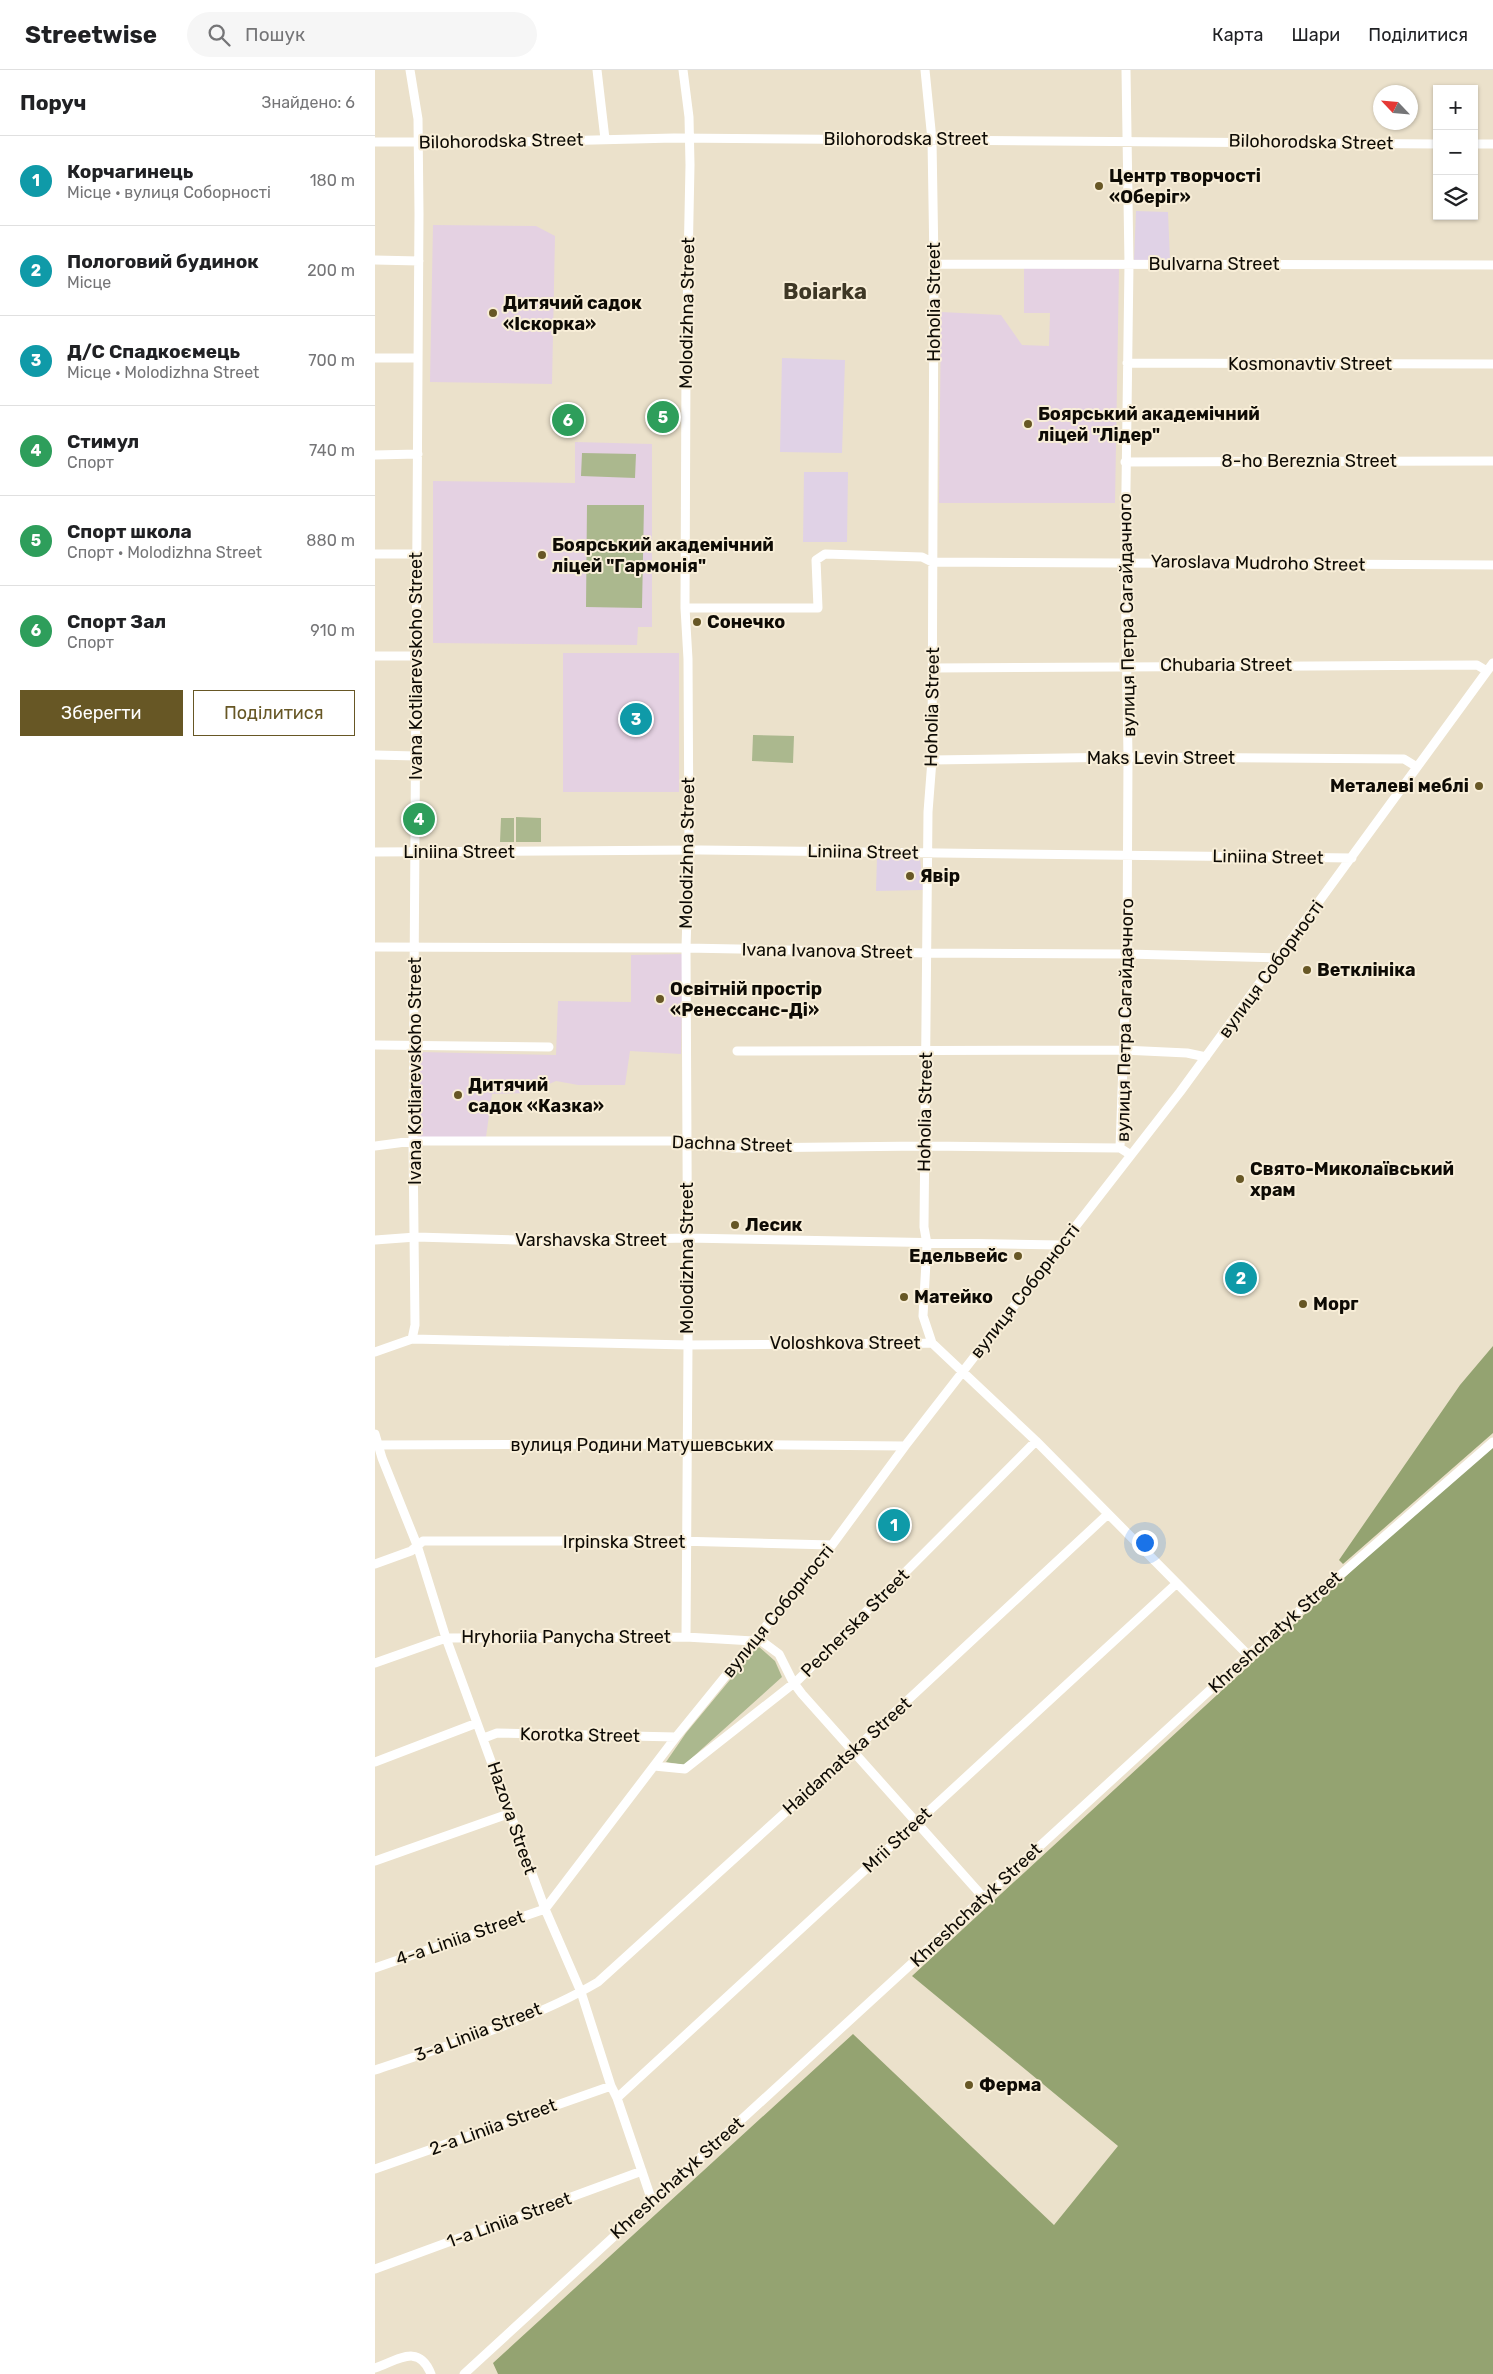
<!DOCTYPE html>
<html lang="uk">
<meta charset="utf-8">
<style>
:root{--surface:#fff;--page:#f6f6f6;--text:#202124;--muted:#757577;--line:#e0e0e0;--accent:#675725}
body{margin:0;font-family:Rubik,sans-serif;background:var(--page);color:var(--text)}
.controls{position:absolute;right:15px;top:15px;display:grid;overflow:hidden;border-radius:0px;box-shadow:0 1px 4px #0004}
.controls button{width:45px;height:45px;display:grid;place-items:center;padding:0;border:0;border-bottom:1px solid var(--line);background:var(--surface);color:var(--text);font:25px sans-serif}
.compass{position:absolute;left:998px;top:15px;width:45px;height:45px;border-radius:50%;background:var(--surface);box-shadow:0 1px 4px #0004;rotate:296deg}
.you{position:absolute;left:769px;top:1472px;width:18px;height:18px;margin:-12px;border:4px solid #fff;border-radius:50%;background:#1a73e8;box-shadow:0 0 0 8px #1a73e833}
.badge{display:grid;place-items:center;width:32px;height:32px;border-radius:50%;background:var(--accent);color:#fff;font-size:16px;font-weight:700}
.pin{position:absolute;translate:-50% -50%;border:2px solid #fff;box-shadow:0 1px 5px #0006}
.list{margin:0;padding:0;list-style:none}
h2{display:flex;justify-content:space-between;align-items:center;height:65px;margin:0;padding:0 20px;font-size:21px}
h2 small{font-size:16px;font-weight:400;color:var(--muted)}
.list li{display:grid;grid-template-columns:32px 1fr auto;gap:15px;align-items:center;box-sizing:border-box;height:90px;padding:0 20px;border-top:1px solid var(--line)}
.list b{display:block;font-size:19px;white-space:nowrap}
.list p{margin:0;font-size:16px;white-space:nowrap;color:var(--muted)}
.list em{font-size:16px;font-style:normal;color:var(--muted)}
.actions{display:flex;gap:10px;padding:15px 20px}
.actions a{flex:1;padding:11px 0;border:1px solid var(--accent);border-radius:0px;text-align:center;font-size:18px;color:var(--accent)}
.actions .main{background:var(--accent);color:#fff}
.icon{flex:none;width:28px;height:28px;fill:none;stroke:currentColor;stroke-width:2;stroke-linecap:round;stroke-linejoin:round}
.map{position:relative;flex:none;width:1118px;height:2304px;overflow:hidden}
header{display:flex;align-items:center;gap:30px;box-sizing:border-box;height:70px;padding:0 25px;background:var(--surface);border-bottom:1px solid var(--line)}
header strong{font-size:24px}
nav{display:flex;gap:28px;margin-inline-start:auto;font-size:18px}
.search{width:350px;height:45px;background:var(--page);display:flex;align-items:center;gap:12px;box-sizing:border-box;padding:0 18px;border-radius:28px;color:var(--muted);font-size:19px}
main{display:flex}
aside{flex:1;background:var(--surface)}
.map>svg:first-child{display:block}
.commercial{fill:#e0d2e6}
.education{fill:#e4d1e2}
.green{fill:#abb88e}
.forest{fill:#94a371}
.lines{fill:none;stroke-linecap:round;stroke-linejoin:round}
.minor{stroke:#fff;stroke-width:9}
.poi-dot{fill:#675725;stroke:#f8eed8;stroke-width:2}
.labels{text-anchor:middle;stroke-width:4;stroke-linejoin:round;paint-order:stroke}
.street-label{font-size:18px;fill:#0e0b05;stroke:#f8eed8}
.poi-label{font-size:18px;font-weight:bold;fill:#0e0b05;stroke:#f8eed8;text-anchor:start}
.district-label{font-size:22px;font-weight:bold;fill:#3e3725;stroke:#f8eed8}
</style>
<header>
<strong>Streetwise</strong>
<div class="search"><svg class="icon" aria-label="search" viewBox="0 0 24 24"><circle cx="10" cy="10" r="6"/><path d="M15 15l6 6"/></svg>Пошук</div>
<nav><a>Карта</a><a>Шари</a><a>Поділитися</a></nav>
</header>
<main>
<aside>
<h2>Поруч<small>Знайдено: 6</small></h2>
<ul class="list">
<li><span class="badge" style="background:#0f9aa8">1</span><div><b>Корчагинець</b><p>Місце · вулиця Соборності</p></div><em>180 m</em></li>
<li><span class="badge" style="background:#0f9aa8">2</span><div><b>Пологовий будинок</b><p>Місце</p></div><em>200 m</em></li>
<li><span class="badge" style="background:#0f9aa8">3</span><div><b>Д/С Спадкоємець</b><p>Місце · Molodizhna Street</p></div><em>700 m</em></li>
<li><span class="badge" style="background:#2e9e5b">4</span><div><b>Стимул</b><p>Спорт</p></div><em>740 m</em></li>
<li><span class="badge" style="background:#2e9e5b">5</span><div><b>Спорт школа</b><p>Спорт · Molodizhna Street</p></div><em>880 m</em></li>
<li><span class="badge" style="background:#2e9e5b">6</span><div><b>Спорт Зал</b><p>Спорт</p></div><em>910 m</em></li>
</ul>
<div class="actions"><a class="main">Зберегти</a><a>Поділитися</a></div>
</aside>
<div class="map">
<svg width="1118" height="2304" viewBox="0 0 1118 2304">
<rect width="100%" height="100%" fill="#ebe1cb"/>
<!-- commercial -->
<path class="commercial" d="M761 141 793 142 795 190 759 191Z
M407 288 470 290 467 383 405 382Z
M429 402H473L472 472H428Z
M502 786 545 788 548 820 501 821Z"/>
<!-- education -->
<path class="education" d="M58 155 161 156 180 166 177 314 55 312Z
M649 198 744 199 740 433H564L566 242 626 245 647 275 674 276 675 243H649Z
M200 372 277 374V557H263L262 575 58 573V411L200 413Z
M188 583H304V722H188Z
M308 884 306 984 255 981 250 1015H203L181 1011 154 1023 117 1024 111 1067H42L43 982 181 985 183 931 256 932V885Z"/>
<!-- green -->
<path class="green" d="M207 383 261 384 260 408 206 406Z
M212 435H269L267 538 211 537Z
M378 665 419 666 418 693 377 691Z
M141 747 166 748V772H141Z
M126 748H139V772H125Z
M383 1576 400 1591 407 1607 309 1695 291 1692 311 1663Z"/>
<!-- forest -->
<path class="forest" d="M1118 1276V1363L968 1494 964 1490 1085 1315Z
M1118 1374V2304H123L118 2293 478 1964 679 2155 743 2076 537 1906 1096 1391Z"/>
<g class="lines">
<!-- minor -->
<path class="minor" d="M35 0 43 49 44 144 38 1071 40 1255 37 1269
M222 0 230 69
M308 0 314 47 315 95 311 296 310 538 313 589 314 780 311 878 313 1275 311 1567
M550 0 557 70 559 194 557 690 553 742 549 1157 552 1174 548 1246 557 1273
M751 0 754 194 750 492 753 687 752 884 745 1078 756 1085
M0 72H140L299 68 1062 74
M1099 74H1118
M0 190 44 191
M559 194 1118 195
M0 288H43
M752 293 1118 294
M0 385 43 384
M750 392 1118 391
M0 484H42
M310 538H443L441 490 450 484 547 487 557 492 1118 495
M0 586H42
M558 598 1102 595 1112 601
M0 685 41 686
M557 690 753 687 1029 689 1042 697
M0 782 325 780 977 788
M0 877 311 878 552 883 752 884 904 888
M0 975 174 977
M362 981 748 980 812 983 831 987
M0 1076 38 1071H312L358 1078 550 1076 745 1078
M0 1170 41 1167 174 1171 312 1168 685 1175
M0 1282 37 1269 313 1275 557 1273 661 1371 873 1585
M0 1364 7 1388 42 1475 71 1568 170 1839 206 1922 236 2016 242 2028 277 2131
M4 1375 312 1374 530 1376
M0 1494 36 1481 48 1471H302L457 1475
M381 1567 404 1584 418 1612 427 1624 609 1828
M0 1593 71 1568 311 1567 378 1571
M109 1668 122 1663 301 1667
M0 1692 102 1653
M279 1696 310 1699 423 1610 661 1371
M0 1791 136 1743
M0 1898 170 1839 301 1667 457 1475 530 1376 805 1022 1118 593
M0 2000C73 1975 157 1951 223 1912L478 1681 733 1444
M242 2028 802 1513
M0 2099 236 2016
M0 2199 267 2101
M0 2298C23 2290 44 2273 56 2304
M89 2304 871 1587 1118 1372"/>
</g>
<!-- markers -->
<g class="poi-dot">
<circle cx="724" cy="116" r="5"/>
<circle cx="118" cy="243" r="5"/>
<circle cx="653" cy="354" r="5"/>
<circle cx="167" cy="485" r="5"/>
<circle cx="322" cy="552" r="5"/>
<circle cx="1104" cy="716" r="5"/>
<circle cx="535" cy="806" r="5"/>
<circle cx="932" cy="900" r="5"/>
<circle cx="285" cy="929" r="5"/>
<circle cx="83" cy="1025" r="5"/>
<circle cx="865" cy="1109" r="5"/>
<circle cx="360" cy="1155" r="5"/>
<circle cx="643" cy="1186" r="5"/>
<circle cx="529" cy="1227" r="5"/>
<circle cx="928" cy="1234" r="5"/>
<circle cx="594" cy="2015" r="5"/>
</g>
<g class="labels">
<!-- street labels -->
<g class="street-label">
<text x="531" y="75">Bilohorodska Street</text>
<text transform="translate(126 71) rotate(-1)" y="6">Bilohorodska Street</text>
<text transform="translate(936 72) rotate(1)" y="6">Bilohorodska Street</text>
<text x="839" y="200">Bulvarna Street</text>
<text transform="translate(559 232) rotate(-90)" y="6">Hoholia Street</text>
<text transform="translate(312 243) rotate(-89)" y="6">Molodizhna Street</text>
<text x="935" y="300">Kosmonavtiv Street</text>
<text x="934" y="397">8-ho Bereznia Street</text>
<text transform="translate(883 493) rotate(1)" y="6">Yaroslava Mudroho Street</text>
<text transform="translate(752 545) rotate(-91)" y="6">вулиця Петра Сагайдачного</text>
<text x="851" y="601">Chubaria Street</text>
<text transform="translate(41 596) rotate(-90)" y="6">Ivana Kotliarevskoho Street</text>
<text transform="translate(557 637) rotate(-89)" y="6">Hoholia Street</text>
<text x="786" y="694">Maks Levin Street</text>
<text x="84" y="788">Liniina Street</text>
<text transform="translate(488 782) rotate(1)" y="6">Liniina Street</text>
<text transform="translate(312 783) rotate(-89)" y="6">Molodizhna Street</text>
<text transform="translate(893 787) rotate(1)" y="6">Liniina Street</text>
<text transform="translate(452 881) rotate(1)" y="6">Ivana Ivanova Street</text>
<text transform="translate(896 899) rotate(-54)" y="6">вулиця Соборності</text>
<text transform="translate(750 950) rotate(-89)" y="6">вулиця Петра Сагайдачного</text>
<text transform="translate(40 1001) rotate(-90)" y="6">Ivana Kotliarevskoho Street</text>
<text transform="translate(550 1042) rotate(-89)" y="6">Hoholia Street</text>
<text transform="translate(357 1074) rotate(2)" y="6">Dachna Street</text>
<text x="216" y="1176">Varshavska Street</text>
<text transform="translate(312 1188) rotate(-90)" y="6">Molodizhna Street</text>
<text transform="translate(650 1221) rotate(-52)" y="6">вулиця Соборності</text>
<text x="470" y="1279">Voloshkova Street</text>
<text x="267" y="1381">вулиця Родини Матушевських</text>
<text x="249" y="1478">Irpinska Street</text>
<text transform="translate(403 1541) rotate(-51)" y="6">вулиця Соборності</text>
<text transform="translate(480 1553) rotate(-45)" y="6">Pecherska Street</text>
<text transform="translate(900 1562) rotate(-42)" y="6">Khreshchatyk Street</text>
<text x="191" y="1573">Hryhoriia Panycha Street</text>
<text transform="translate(205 1665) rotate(1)" y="6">Korotka Street</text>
<text transform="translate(472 1686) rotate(-42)" y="6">Haidamatska Street</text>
<text transform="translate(137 1748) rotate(71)" y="6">Hazova Street</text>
<text transform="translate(522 1770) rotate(-43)" y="6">Mrii Street</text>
<text transform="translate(601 1835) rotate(-43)" y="6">Khreshchatyk Street</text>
<text transform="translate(85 1868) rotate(-19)" y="6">4-a Liniia Street</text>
<text transform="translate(103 1962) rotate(-21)" y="6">3-a Liniia Street</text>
<text transform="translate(118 2057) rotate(-20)" y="6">2-a Liniia Street</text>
<text transform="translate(302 2108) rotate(-42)" y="6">Khreshchatyk Street</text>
<text transform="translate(134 2150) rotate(-20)" y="6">1-a Liniia Street</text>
</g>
<!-- poi labels -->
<g class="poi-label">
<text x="734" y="112">Центр творчості<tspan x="734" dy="21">«Оберіг»</tspan></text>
<text x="128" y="239">Дитячий садок<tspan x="128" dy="21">«Іскорка»</tspan></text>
<text x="663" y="350">Боярський академічний<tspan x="663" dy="21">ліцей "Лідер"</tspan></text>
<text x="177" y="481">Боярський академічний<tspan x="177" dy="21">ліцей "Гармонія"</tspan></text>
<text x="332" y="558">Сонечко</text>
<text x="1094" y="722" text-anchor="end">Металеві меблі</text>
<text x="545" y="812">Явір</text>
<text x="942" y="906">Ветклініка</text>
<text x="295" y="925">Освітній простір<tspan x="295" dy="21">«Ренессанс-Ді»</tspan></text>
<text x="93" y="1021">Дитячий<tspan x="93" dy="21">садок «Казка»</tspan></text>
<text x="875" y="1105">Свято-Миколаївський<tspan x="875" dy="21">храм</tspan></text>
<text x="370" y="1161">Лесик</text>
<text x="633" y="1192" text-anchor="end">Едельвейс</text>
<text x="539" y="1233">Матейко</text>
<text x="938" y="1240">Морг</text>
<text x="604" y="2021">Ферма</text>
</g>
<!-- district labels -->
<g class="district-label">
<text x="450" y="229">Boiarka</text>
</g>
</g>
</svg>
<div class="controls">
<button>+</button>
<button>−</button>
<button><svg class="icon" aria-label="layers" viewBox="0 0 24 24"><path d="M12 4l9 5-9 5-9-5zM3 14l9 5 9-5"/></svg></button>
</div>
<svg class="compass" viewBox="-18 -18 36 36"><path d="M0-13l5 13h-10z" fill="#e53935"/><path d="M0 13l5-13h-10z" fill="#757577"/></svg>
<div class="you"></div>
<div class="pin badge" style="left:519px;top:1455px;background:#0f9aa8">1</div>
<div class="pin badge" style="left:866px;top:1208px;background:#0f9aa8">2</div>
<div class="pin badge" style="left:261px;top:649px;background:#0f9aa8">3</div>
<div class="pin badge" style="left:44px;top:749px;background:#2e9e5b">4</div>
<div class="pin badge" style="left:288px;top:347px;background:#2e9e5b">5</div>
<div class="pin badge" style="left:193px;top:350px;background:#2e9e5b">6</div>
</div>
</main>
